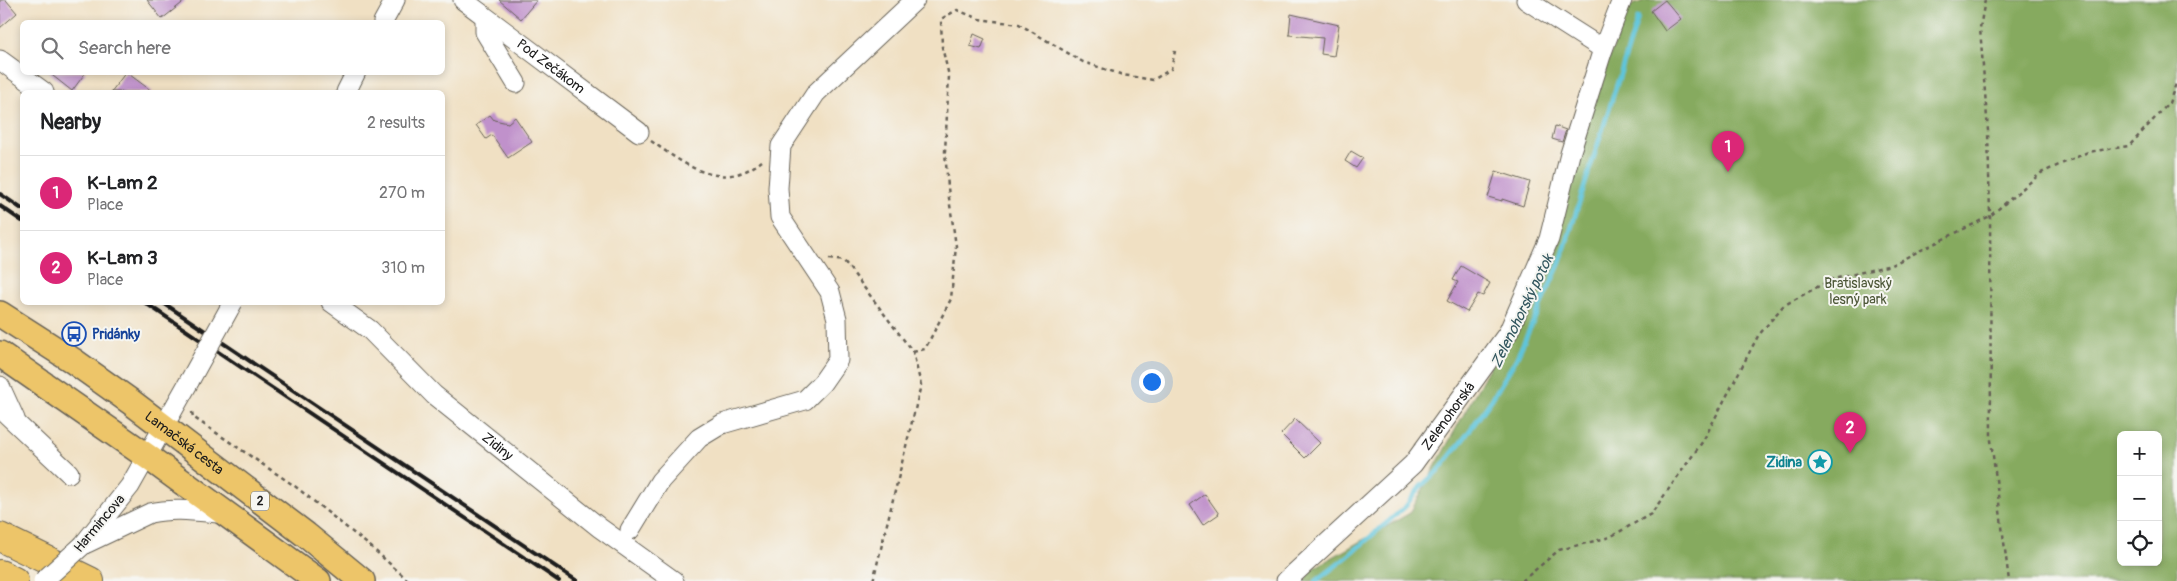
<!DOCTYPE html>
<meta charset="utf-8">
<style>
:root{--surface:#fff;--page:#f6f6f6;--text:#202124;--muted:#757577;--line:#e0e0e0;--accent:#db2777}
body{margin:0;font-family:Pangolin,sans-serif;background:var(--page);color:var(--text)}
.controls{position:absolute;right:15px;bottom:15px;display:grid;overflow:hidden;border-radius:8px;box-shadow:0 2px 8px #0003}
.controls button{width:45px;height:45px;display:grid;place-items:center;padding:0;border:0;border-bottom:1px solid var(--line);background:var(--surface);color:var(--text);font:25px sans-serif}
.you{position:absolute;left:1151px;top:381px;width:18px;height:18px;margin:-12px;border:4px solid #fff;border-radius:50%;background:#1a73e8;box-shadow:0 0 0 8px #1a73e833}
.badge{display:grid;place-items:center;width:32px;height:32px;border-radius:50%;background:var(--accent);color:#fff;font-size:16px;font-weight:700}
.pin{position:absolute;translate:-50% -41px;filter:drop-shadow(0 1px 2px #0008)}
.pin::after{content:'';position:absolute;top:26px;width:18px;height:15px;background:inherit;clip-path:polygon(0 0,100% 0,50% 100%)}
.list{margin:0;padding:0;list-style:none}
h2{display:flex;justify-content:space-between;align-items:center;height:65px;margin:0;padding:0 20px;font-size:21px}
h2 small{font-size:16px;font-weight:400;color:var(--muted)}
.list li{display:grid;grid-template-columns:32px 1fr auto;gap:15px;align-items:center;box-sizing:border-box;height:75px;padding:0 20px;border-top:1px solid var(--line)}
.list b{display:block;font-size:19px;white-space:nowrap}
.list p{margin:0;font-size:16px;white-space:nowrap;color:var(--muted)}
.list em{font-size:16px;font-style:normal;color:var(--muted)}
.icon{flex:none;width:28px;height:28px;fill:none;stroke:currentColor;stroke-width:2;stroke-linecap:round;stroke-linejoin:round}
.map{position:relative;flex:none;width:2177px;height:581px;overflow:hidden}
.search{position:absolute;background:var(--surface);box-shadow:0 2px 8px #0003;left:20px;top:20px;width:425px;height:55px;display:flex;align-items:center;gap:12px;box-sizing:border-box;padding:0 18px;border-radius:8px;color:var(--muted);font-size:19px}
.panel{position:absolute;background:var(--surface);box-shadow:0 2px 8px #0003;left:20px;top:90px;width:425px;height:215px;border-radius:8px}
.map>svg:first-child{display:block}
.forest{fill:#86aa5f;stroke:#51633e;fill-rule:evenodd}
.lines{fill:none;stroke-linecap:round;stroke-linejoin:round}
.stream{stroke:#5ec5db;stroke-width:4.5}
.building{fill:#c091cb}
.minor-casing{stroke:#666156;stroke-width:21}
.major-casing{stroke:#666156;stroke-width:28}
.highway-casing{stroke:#666156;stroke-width:30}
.path{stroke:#666156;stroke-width:2.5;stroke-dasharray:4 4;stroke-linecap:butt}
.minor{stroke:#fff;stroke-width:19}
.major{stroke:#edc569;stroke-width:25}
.highway{stroke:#edc569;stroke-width:28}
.rail{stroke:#1c1c1c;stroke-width:4}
.minor-bridge-casing{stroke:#666156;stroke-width:21;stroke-linecap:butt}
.minor-bridge{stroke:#fff;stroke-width:19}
.labels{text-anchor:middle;stroke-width:4;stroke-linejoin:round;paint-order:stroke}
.shield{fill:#f6f6f2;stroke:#5d5d5c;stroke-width:1}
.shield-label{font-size:12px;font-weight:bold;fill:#1c1c1c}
.street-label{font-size:14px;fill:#1c1c1c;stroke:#f6f6f2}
.park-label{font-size:14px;fill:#4d5738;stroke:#f6f6f2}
.transit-label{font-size:14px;font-weight:bold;fill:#164399;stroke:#f6f6f2;text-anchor:start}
.culture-label{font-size:14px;font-weight:bold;fill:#0d838f;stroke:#f6f6f2;text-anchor:end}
.water-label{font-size:15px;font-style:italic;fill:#33575f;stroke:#f6f6f2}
</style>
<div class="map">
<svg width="2177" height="581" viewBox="0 0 2177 581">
<rect width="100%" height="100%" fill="#f6f6f2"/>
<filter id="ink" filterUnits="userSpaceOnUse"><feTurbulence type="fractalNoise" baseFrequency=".02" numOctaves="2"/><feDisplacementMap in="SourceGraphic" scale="10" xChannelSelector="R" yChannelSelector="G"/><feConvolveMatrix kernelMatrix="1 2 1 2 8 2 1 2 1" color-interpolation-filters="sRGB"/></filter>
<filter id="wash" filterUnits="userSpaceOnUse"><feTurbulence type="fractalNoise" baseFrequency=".0096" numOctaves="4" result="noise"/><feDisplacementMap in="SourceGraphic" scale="20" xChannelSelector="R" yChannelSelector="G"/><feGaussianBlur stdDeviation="1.12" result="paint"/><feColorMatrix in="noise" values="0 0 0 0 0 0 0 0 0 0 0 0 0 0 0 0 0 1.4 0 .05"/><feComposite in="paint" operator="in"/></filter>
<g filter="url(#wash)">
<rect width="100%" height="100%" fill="#f0e0c3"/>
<!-- forest -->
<path class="forest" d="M1646 0H2177V581H1305L1312 569 1410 513 1508 333 1628 7ZM2121 435H2158V562H2121Z"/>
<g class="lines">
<!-- stream -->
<path class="stream" d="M1316 581 1347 557 1405 507 1420 487 1440 469 1465 437 1492 399 1516 359 1560 263 1638 18"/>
</g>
<g id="blocks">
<!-- building -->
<path class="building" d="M0 0H6L17 13 0 28Z
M147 0H186L162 19Z
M499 0H537L521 19Z
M1665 0 1681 19 1665 31 1651 11Z
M1291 14 1339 25 1334 56 1321 54 1323 38 1289 35Z
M974 34 985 39 981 49 970 46Z
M48 72H86L72 91Z
M126 72 153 92H111Z
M490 115 494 120 508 123 515 117 532 142 508 158 492 135 486 139 476 125Z
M1555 126 1566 130 1562 142 1552 139Z
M1351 151 1363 158 1356 168 1345 161Z
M1496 171 1530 182 1523 206 1502 199V201L1488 197Z
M1461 266 1490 283 1483 296 1478 294 1467 312 1447 301 1458 282 1453 280Z
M1295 419 1320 443 1305 458 1281 434Z
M1205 494 1219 514 1203 525 1190 505Z"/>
</g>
</g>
<g filter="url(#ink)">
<use href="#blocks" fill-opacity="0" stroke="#666156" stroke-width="1"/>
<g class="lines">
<!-- minor casing -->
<g class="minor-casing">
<g id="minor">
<path id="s1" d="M463 0 639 132"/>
<path d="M1526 0 1603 49"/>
<path d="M485 18V32L516 83"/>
<path d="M383 22 395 0"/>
<path d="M0 60 44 92"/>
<path d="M346 92 356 72"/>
<path id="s2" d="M331 302 370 330 434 395 600 528 674 581"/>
<path d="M0 386 15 419"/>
<path d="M0 408 69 473"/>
<path d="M630 530 660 481 699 438 722 424 805 400 822 383 838 360 837 319 830 292 780 217 778 188 781 146 816 93 915 0"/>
<path d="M87 543 150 513C176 507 201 512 227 514"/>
<path d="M83 545 130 486 190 380"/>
<path id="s3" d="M1286 581 1413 464 1508 333 1549 239 1570 154 1603 49 1622 0"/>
</g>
</g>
<!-- major casing -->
<g class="major-casing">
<g id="major">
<path id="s4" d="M0 314 72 360 131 402 306 535 362 581"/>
<path d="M0 354 148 457 318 581"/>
</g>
</g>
<!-- highway casing -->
<g class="highway-casing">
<path id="highway" d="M0 537 90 581
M0 574 14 581"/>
</g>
<!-- path -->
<path class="path" d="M1985 0 1980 28 1988 131 1990 216 1991 440 2009 581
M651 141C687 166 721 193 762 161
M829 259 844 261 913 352 921 385 873 581
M913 352 925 349 951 299 956 246 949 198 945 152 949 76 942 47 941 19 957 10 979 19 1019 24 1083 62 1123 75 1153 80 1171 69 1175 51
M192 412 193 417 296 487 371 547 409 581
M1522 581 1559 550 1610 537 1651 514 1703 441 1758 336 1783 306 1830 280 1891 265 1990 216 2041 173 2088 152 2129 146 2169 103 2177 81"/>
<!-- minor -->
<use href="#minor" class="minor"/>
<!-- major -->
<use href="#major" class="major"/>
<!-- highway -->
<use href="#highway" class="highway"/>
<!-- rail -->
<path class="rail" d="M0 194 22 209
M0 206 22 221
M144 302 559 581
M162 302 577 581"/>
<!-- minor-bridge casing -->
<g class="minor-bridge-casing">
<path id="minor-bridge" d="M190 380 233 302
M43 581 83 545"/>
</g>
<!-- minor-bridge -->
<use href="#minor-bridge" class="minor-bridge"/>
</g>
</g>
<!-- icons -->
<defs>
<g id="bus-ring" transform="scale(1.25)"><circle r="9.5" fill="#f6f6f2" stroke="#1a4fb4" stroke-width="1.5"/><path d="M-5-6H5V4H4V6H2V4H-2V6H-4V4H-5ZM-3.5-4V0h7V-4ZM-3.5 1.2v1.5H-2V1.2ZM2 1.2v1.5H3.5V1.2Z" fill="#1a4fb4"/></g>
<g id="sight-ring" transform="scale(1.25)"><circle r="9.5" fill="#f6f6f2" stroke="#0f9aa8" stroke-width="1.5"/><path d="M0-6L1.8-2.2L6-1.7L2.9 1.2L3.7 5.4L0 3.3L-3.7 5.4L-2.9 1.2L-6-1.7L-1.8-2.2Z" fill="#0f9aa8"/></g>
</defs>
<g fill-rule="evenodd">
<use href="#bus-ring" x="74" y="334"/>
<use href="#sight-ring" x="1820" y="462"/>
</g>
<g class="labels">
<!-- shield labels -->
<rect class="shield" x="251" y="491.5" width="18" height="19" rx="4"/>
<g class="shield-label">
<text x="260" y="505">2</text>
</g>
<!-- street labels -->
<g class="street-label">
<text dy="5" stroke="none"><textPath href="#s1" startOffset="110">Pod Zečákom</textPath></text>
<text dy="5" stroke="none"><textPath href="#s3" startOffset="232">Zelenohorská</textPath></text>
<text dy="5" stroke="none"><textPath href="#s4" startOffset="225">Lamačská cesta</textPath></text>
<text dy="5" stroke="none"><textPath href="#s2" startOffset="221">Zidiny</textPath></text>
<text transform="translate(99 523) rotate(-50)" y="5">Harmincova</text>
</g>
<!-- park labels -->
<g class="park-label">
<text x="1858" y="288">Bratislavský<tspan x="1858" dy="16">lesný park</tspan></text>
</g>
<!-- transit labels -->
<g class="transit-label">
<text x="92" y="339">Pridánky</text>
</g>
<!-- culture labels -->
<g class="culture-label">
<text x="1802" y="467">Zidina</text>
</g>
<!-- water labels -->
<g class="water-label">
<text transform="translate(1522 311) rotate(-64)" y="5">Zelenohorský potok</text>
</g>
</g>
</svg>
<div class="controls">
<button>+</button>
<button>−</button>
<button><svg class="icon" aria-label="locate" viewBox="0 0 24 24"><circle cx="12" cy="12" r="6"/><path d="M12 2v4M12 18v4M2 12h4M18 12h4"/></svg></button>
</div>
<div class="you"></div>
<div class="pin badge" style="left:1728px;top:172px">1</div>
<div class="pin badge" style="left:1850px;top:453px">2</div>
<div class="search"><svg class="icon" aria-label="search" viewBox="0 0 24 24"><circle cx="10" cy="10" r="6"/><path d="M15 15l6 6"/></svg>Search here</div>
<section class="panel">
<h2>Nearby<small>2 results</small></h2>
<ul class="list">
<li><span class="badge">1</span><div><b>K-Lam 2</b><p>Place</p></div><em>270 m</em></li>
<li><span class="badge">2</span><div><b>K-Lam 3</b><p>Place</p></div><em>310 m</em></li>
</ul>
</section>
</div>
